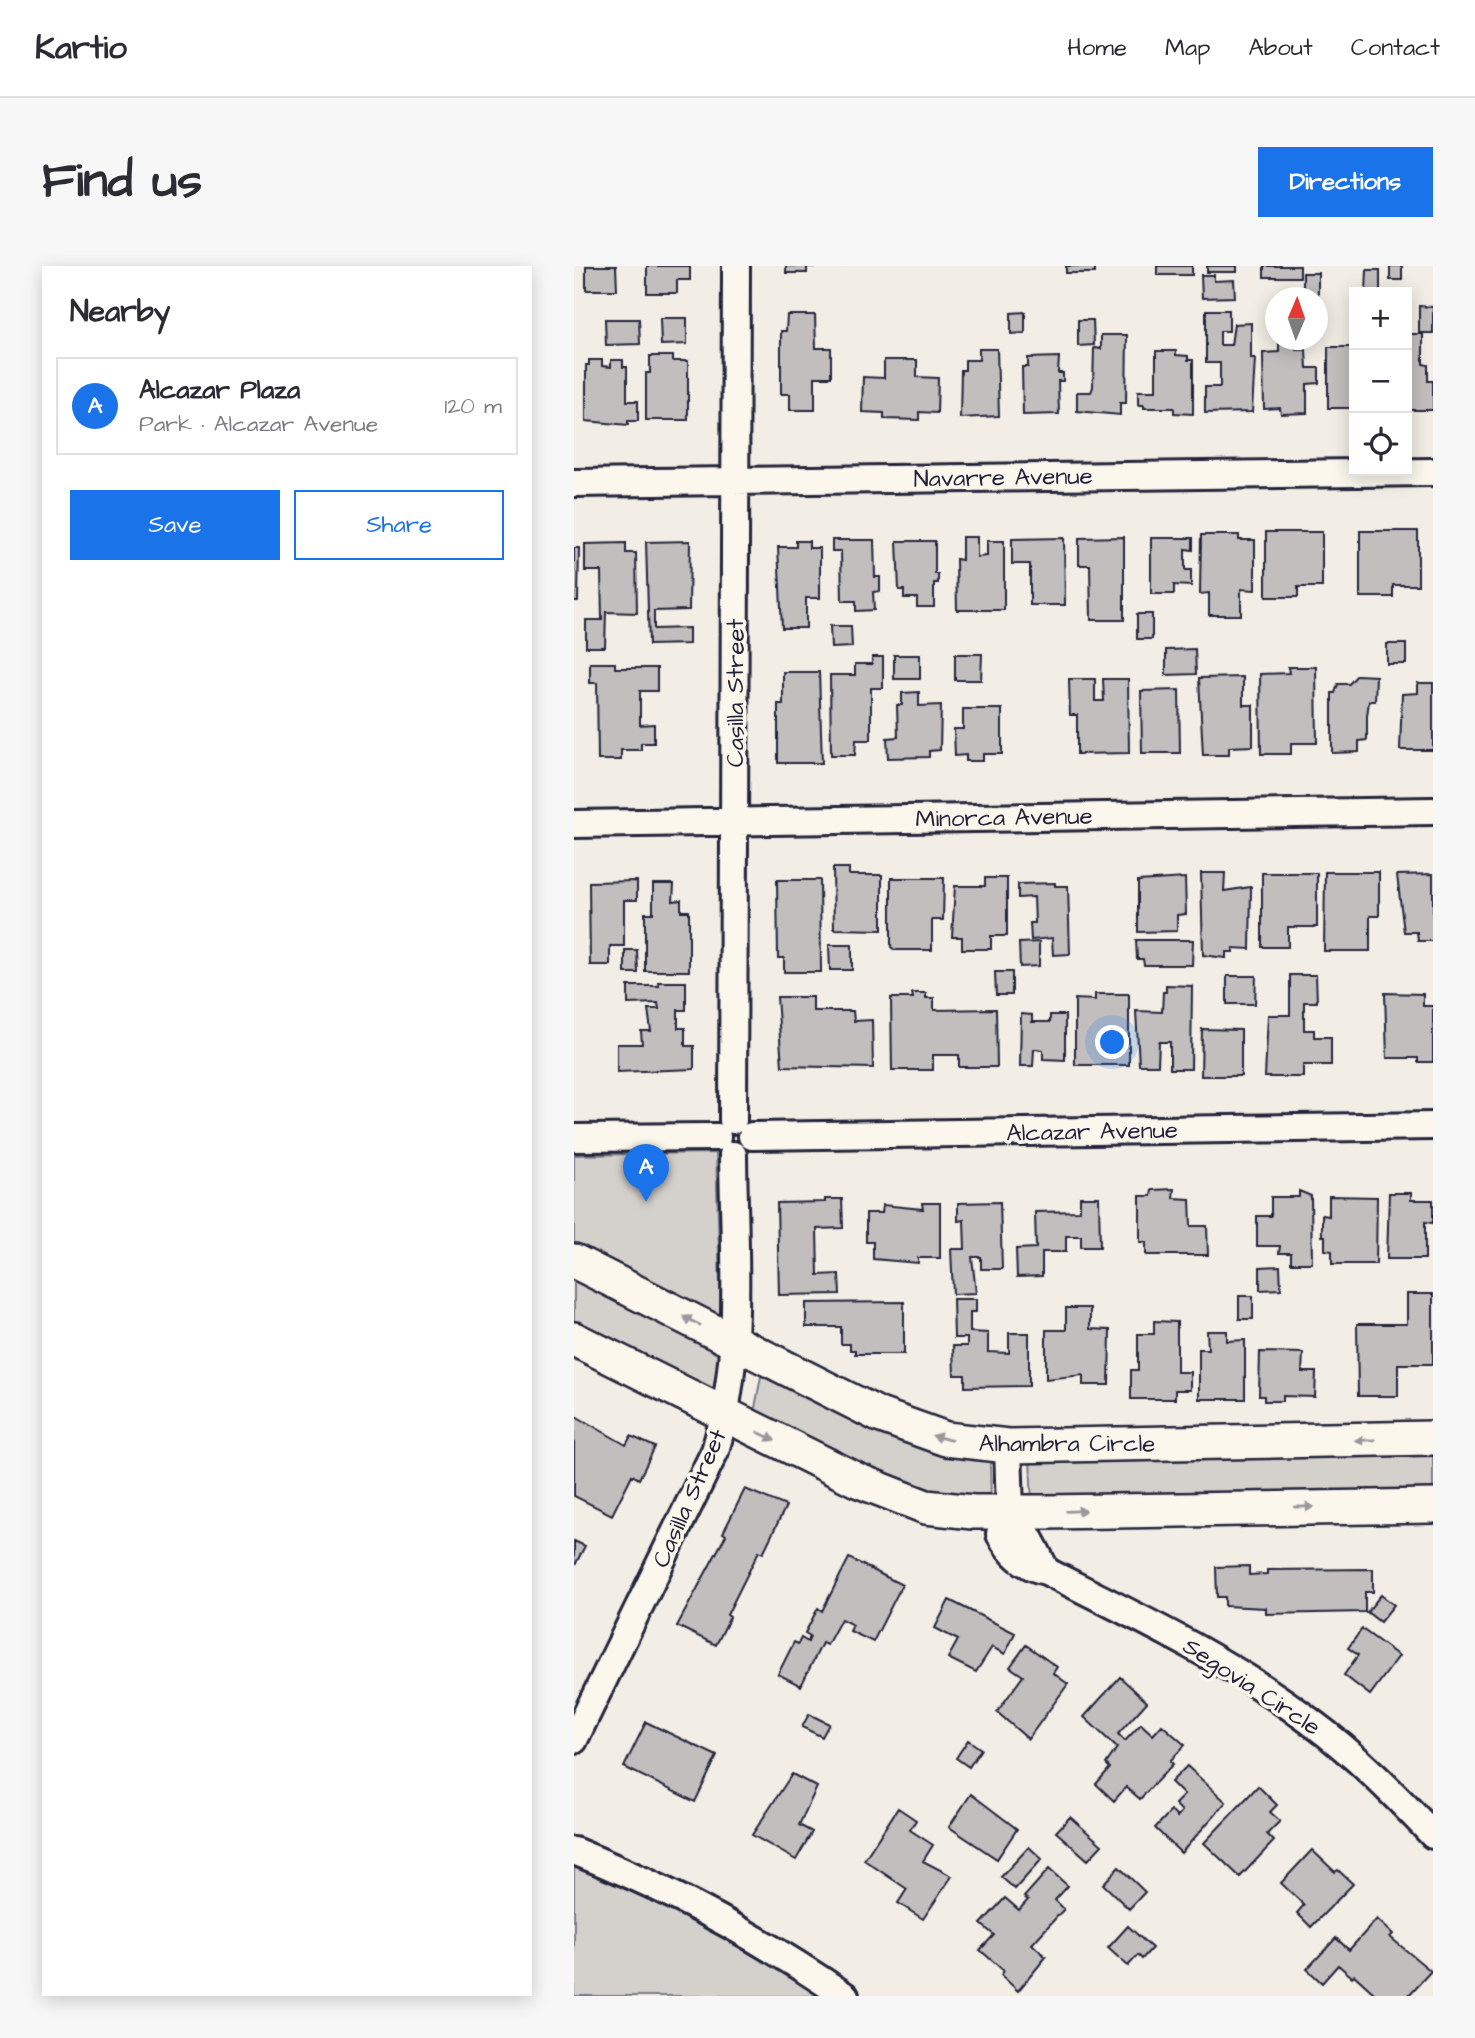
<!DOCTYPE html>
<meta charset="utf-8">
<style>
:root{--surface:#fff;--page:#f7f7f7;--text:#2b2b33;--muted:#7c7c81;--line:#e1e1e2;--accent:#1a73e8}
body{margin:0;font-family:"Architects Daughter",sans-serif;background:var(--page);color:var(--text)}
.controls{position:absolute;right:21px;top:21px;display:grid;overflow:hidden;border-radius:0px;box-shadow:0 4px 18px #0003}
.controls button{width:63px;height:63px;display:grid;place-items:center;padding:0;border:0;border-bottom:2px solid var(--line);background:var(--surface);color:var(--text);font:35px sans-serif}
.compass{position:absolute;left:691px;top:21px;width:63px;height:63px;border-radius:50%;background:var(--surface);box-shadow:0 4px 18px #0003;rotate:2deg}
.you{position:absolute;left:539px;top:777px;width:24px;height:24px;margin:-18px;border:5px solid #fff;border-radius:50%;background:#1a73e8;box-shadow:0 0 0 10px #1a73e833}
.badge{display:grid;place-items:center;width:46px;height:46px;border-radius:50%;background:var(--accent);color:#fff;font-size:23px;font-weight:700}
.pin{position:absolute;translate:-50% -58px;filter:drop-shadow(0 2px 4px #0008)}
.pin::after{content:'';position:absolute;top:37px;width:24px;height:21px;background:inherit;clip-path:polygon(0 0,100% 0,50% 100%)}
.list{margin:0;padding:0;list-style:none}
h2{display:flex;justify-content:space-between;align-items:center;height:91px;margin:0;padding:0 28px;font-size:30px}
h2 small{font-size:23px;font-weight:400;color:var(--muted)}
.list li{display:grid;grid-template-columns:46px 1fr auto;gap:21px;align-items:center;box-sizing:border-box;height:98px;margin:0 14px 14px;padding:0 14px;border:2px solid var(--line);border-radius:0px}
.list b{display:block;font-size:26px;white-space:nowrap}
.list p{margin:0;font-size:23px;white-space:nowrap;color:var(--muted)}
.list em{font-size:23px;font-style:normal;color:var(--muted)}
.actions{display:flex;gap:14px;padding:21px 28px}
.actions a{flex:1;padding:16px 0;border:2px solid var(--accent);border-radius:0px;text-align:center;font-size:24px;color:var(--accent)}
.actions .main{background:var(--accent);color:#fff}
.icon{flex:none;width:38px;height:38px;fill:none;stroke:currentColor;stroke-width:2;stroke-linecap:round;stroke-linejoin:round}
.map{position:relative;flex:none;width:859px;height:1730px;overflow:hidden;border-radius:0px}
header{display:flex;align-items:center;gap:42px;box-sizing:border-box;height:98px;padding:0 35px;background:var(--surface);border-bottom:2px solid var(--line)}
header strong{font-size:33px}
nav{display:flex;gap:38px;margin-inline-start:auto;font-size:24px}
.intro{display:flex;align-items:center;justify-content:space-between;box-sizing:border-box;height:168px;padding:0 42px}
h1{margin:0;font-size:49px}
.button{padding:18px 32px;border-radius:0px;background:var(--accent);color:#fff;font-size:24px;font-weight:700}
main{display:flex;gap:42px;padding:0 42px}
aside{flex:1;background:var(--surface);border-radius:0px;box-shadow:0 4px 18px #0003}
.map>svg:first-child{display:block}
.green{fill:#d4d1cc;stroke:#7b7a84;stroke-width:2}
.building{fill:#c2bebe;stroke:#22223b;stroke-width:2}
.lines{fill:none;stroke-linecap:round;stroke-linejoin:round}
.minor-casing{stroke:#22223b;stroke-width:32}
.tertiary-casing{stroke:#22223b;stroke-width:38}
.minor{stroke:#fbf7ec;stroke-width:26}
.tertiary{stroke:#fbf7ec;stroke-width:33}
.oneway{fill:#99979c}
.labels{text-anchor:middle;stroke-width:7;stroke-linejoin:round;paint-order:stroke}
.street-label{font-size:24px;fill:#22223b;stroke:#fbf7ec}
</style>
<header>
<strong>Kartio</strong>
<nav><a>Home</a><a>Map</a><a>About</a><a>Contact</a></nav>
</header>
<div class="intro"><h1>Find us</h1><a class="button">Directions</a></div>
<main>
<aside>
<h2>Nearby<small></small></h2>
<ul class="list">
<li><span class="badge">A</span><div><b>Alcazar Plaza</b><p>Park · Alcazar Avenue</p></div><em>120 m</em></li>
</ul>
<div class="actions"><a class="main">Save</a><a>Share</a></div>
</aside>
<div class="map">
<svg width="859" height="1730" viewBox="0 0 859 1730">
<rect width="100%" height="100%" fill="#f2eee5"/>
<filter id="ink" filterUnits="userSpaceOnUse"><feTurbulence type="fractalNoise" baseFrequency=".0143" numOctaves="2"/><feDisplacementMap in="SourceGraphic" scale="14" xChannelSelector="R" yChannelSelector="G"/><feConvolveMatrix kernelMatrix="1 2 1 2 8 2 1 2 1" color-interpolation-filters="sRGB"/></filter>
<g filter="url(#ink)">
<!-- green -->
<path class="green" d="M142 887 147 1054 0 983V889Z
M0 1013 146 1087 144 1131 0 1059Z
M188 1105 416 1193 417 1237 330 1223 180 1147Z
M859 1185V1229L458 1237 456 1193Z
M0 1600 137 1661 247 1730H0Z"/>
<!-- building -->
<path class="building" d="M12 0H42L43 24H12Z
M73 0H116V14H103V27H73Z
M212 0H272L233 1V7H212Z
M492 0H521V7H492Z
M583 0H618V9H583Z
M633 0H663V6H633Z
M690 0H726V11H690Z
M816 0H828V14H816Z
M793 4H806V26H792Z
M729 7H744V30H729Z
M627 9H640V15L660 14 661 31 628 32Z
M845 40 859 41V67H845Z
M632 44H655V65H646V79H657L660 58 677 57V92H681L678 146 631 147V121H646V97H632Z
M451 46V67L437 68V47Z
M213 49H241L242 82H257V111H241V144H216V128H207V65H212Z
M86 52H113V78L87 79Z
M31 53H65L66 78 32 79Z
M504 54H519L520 79 504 80Z
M833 68H849V98L854 99V115H859V144H833Z
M527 69H553L552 137H546V149L503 145V126H517L519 121 520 82 527 83Z
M705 77H722V84H732L733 102H745V117L733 118V147L707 148 706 142 690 143 689 87 705 86Z
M754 81H780V142H754Z
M405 83H423L425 150 386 152 387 104H391V94H405Z
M582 85H602V89L614 90V94H619V148L600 147V142H570V139H564V125H582Z
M76 90H99V95H114V154H72V107H76Z
M485 91 484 107H489V115H484L485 148 449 149 448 101H454V92Z
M15 94H28V100L37 101V94H49V101H53V135H64V155H54V159L12 155V99H15Z
M310 94H343V111L364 112 363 147 345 146V154L310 153V147L288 146 289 111 310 112Z
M786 265H844V319H819V331H786Z
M692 266H748V321H724V331H692Z
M627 269H665V274H681V324L667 323V349H635V327L626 328Z
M388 271H403V291L413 290V275H430V344H383L382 293 388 294Z
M550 271V354H517L516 299H505V272Z
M490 272 491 339H456V298H438V273Z
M577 272H619V284L611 283V304H617V320L600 319V328H577Z
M258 274H300L301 311H306V325L299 326 300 344 282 345V335H268L267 285H258Z
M116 275 115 344 80 345V363L115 362V378L75 379 72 276Z
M222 275H235V282H246V332H232V362H208L204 281H222Z
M323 275H361V308H364V317H360V341H343V332H330V324H325Z
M52 277V287H62L63 347 32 346 31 381H12V354H28L27 305H11V278Z
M0 282H5L4 335H0Z
M563 348H578V373H563Z
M256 360H277L278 381 257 382Z
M813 378H832V398H813Z
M621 383 622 408 592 409V384Z
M381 388H408L407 414H381Z
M320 389H346V413H320Z
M298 391H309V422H297V474H282L281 489H257L256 409H281V398H298Z
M16 397H41V402H83V425H66V459L80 458V477H67V484H47V494H24L23 417H16Z
M714 401H742L743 477H717V488H687L686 408 715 407Z
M209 406H245L248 497H204V438H209Z
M783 409 802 410 801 435H795L793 450V474L785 475V486L758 487V427H761L764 418H775Z
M669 411V439H679V480L655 481V489H629L625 412Z
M495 413H521V435H530L529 413H554L555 487 503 488V449H496Z
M844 417H859V484H826L828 428 844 427Z
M605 424 606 487H568L567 425Z
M345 426V440L367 439 366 484 355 485V491L314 492 313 472 324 471 323 439H328V427Z
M389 443H428V488H409V495H392V489L381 490 380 463H389Z
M259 602H275V609H308V664L260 663Z
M751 606H805V650H796V685H750Z
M627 607H651L650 625 677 621 676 683 659 682V686H652V692L629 689Z
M688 607H743V661H714V681H688Z
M859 608V675H844L843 666H830L823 609Z
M317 612H370L369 654H358V684H321L317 681Z
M411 612H433V670H417V683H388V671H378L381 620H411Z
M611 612 612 648 603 649V665L564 666V615Z
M203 614H246L247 706H210V692H204Z
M63 615V634H50V680H36V699H16L15 616Z
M481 617V620H494L496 688 479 689 478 672 457 674 456 657H461L460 631 444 632V618Z
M79 618H100L99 635 107 634V645H115V705H71V647H79Z
M562 674H619L618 699H570L569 693H563Z
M465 676V700L446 701 445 677Z
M255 679H278V704H256Z
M51 684H63L64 707H51Z
M421 706H438V729H422Z
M716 709H742L743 736H730V764H740V771H757V799H729V811H691L694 749H716Z
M653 710H682L681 738H653Z
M84 716H112V744H104V762H111V780H120V803L43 806V778H68L67 765H77L74 743H85L84 737 54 738V720H85Z
M592 719 618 720 617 803H596V776H585L584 799H565L562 745 588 746 589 726H592Z
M338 727H352V732H360V744L422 743 423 801H385V789H359V804H318L317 732H339Z
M811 727 849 728V740H859V796H844V792H813Z
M521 728H555V799H501V733L521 734Z
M203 731H239V745H279L280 755 298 754 299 802 208 800Z
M447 748 458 749V756H476V749H491V794L469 793V784L460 783 459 800H446Z
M628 763 667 764V810H627Z
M600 923 599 932 616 933 617 960H633L634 989H572V976H566V930H577L578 924Z
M725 925 737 930 738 997H717V987H705L706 980H683V950H697V931H725Z
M815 927H837V934H859V957L851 956V993H813Z
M755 930 803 931 802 998H758V985L751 984V970H748V949L755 950Z
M506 931H525L526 981H507V970H492V986H468V1010L443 1011 442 983 462 982 461 946 506 945Z
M251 933H268L269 962 243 963 244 1009 265 1008 266 1028 205 1029 203 937 251 936Z
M426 936 428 1003H407V991H398L402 1027 379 1028 377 983H391L390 954 384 955V937Z
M348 937H366V992H344V997L299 993V976H292V947H308L309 939 349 943Z
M706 1000 707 1023 686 1024V1001Z
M833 1028H859V1098H824V1130H784L783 1058H833Z
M665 1030H679V1053H665Z
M379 1033H402V1046H396V1066L414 1067V1086L435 1087V1067H455V1120L391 1121V1109H380L379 1080H393V1072H380Z
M330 1036V1088H281V1084H276V1078H267V1061H232V1037Z
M492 1042H516V1063L536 1064 535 1119H509V1109L472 1113V1064H492Z
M580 1055 603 1056V1106H616V1124H601V1133H557V1104H564V1068H580Z
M633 1065H653V1075L671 1074V1133H625V1083H634Z
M686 1086 729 1087 728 1106H742L741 1131 709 1130V1135H690V1130H685Z
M0 1149 52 1179 57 1170 81 1181 65 1213 58 1209 38 1249 0 1230Z
M171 1223 212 1240 189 1287 185 1285 153 1349 156 1351 142 1379 103 1360 152 1269 149 1267Z
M0 1275 11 1280 0 1301Z
M275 1292 328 1319 299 1376 276 1365 279 1359 267 1353 253 1379 248 1377 227 1420 204 1408 220 1376 224 1378 227 1372 234 1376 236 1370 231 1367 244 1342 248 1345Z
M675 1300V1309L693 1308V1304L799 1303V1326H791V1346L692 1348V1342L651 1340V1331H643L642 1301Z
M807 1329 820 1339 806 1356 793 1346Z
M375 1334 441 1367 431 1388 418 1381 402 1406 374 1392 384 1374 361 1362Z
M788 1363 825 1390 796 1429 770 1409 784 1389 774 1382Z
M452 1379 483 1401 479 1407 494 1418 454 1473 423 1446 449 1410 436 1401Z
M546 1411 573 1436 544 1468 551 1475 567 1458 579 1469 588 1459 611 1479 596 1495 599 1498 566 1533 552 1521 540 1535 522 1518 536 1502 532 1498 543 1482 510 1451Z
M235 1448 255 1458 248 1471 228 1461Z
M72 1456 143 1490 121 1536 50 1501Z
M394 1474 407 1483 395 1501 382 1492Z
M613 1500 652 1536 607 1587 581 1562 597 1545 603 1551 608 1545 601 1538 610 1529 597 1516Z
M218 1508 243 1521 225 1559 238 1566 222 1594 178 1569Z
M684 1520 703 1539 696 1546 706 1555 693 1568 700 1575 666 1611 630 1577Z
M397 1528 443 1563 423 1593 375 1561Z
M324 1542 342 1554 336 1564 359 1579 349 1595 378 1610 349 1653 324 1637 333 1623 290 1594Z
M496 1551 528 1579 514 1594 482 1566Z
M455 1581 468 1593 441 1623 427 1611Z
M738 1584 761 1606 764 1604 779 1618 737 1661 723 1647 730 1639 707 1617Z
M545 1601 571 1626 555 1643 529 1618Z
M475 1603 494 1620 481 1634 490 1643 458 1678 472 1691 444 1725 427 1709 430 1705 406 1684 420 1669 407 1658 431 1632 445 1644 454 1634 450 1631Z
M803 1653 819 1668 816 1671 857 1705 834 1730H799L801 1728 780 1709 778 1711 764 1699 748 1717 733 1703 762 1672 775 1684Z
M554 1660 578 1682 568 1693 564 1689 554 1700 534 1682Z"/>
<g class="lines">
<!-- minor casing -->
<g class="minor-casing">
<path id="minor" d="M0 217 859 206
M0 558 859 545
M159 854 162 0
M178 870 859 860
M0 872 143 871
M434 1180 436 1246 426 1268C437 1288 450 1300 472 1305 563 1351 655 1394 737 1456 782 1489 821 1529 859 1569
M436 1246C453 1264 461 1283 472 1305
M0 1474 141 1185C170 1088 160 989 159 889
M0 1585C96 1623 186 1672 271 1730"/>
</g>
<!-- tertiary casing -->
<g class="tertiary-casing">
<path id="tertiary" d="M0 995 305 1149 372 1173 434 1180 859 1172
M0 1073 283 1214 352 1241 399 1246H473L859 1240"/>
</g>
<!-- minor -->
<use href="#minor" class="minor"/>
<!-- tertiary -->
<use href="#tertiary" class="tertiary"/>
</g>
<!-- one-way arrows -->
<defs><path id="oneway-solid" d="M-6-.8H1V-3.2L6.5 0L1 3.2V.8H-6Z" transform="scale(1.75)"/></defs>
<g class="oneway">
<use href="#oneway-solid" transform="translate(118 1055) rotate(-153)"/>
<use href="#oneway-solid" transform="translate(192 1170) rotate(26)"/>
<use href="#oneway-solid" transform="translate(368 1172) rotate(-166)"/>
<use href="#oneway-solid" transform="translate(791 1174) rotate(179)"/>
<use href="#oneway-solid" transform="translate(730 1241) rotate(-1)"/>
<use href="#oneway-solid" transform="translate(502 1245) rotate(-2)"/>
</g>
</g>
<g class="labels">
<!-- street labels -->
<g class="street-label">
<text transform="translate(429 211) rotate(-1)" y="8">Navarre Avenue</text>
<text transform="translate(161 427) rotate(-90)" y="8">Casilla Street</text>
<text transform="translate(430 551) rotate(-1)" y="8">Minorca Avenue</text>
<text transform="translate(518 865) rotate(-1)" y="8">Alcazar Avenue</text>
<text x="493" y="1185">Alhambra Circle</text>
<text transform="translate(115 1232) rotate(-66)" y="8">Casilla Street</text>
<text transform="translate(678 1420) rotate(33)" y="8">Segovia Circle</text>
</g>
</g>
</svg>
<div class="controls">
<button>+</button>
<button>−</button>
<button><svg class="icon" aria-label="locate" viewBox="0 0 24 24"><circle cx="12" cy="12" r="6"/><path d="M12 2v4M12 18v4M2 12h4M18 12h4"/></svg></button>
</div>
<svg class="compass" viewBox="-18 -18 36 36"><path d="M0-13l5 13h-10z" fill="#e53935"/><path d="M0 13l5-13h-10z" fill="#7c7c81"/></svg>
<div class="you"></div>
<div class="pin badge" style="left:72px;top:936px">A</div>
</div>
</main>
